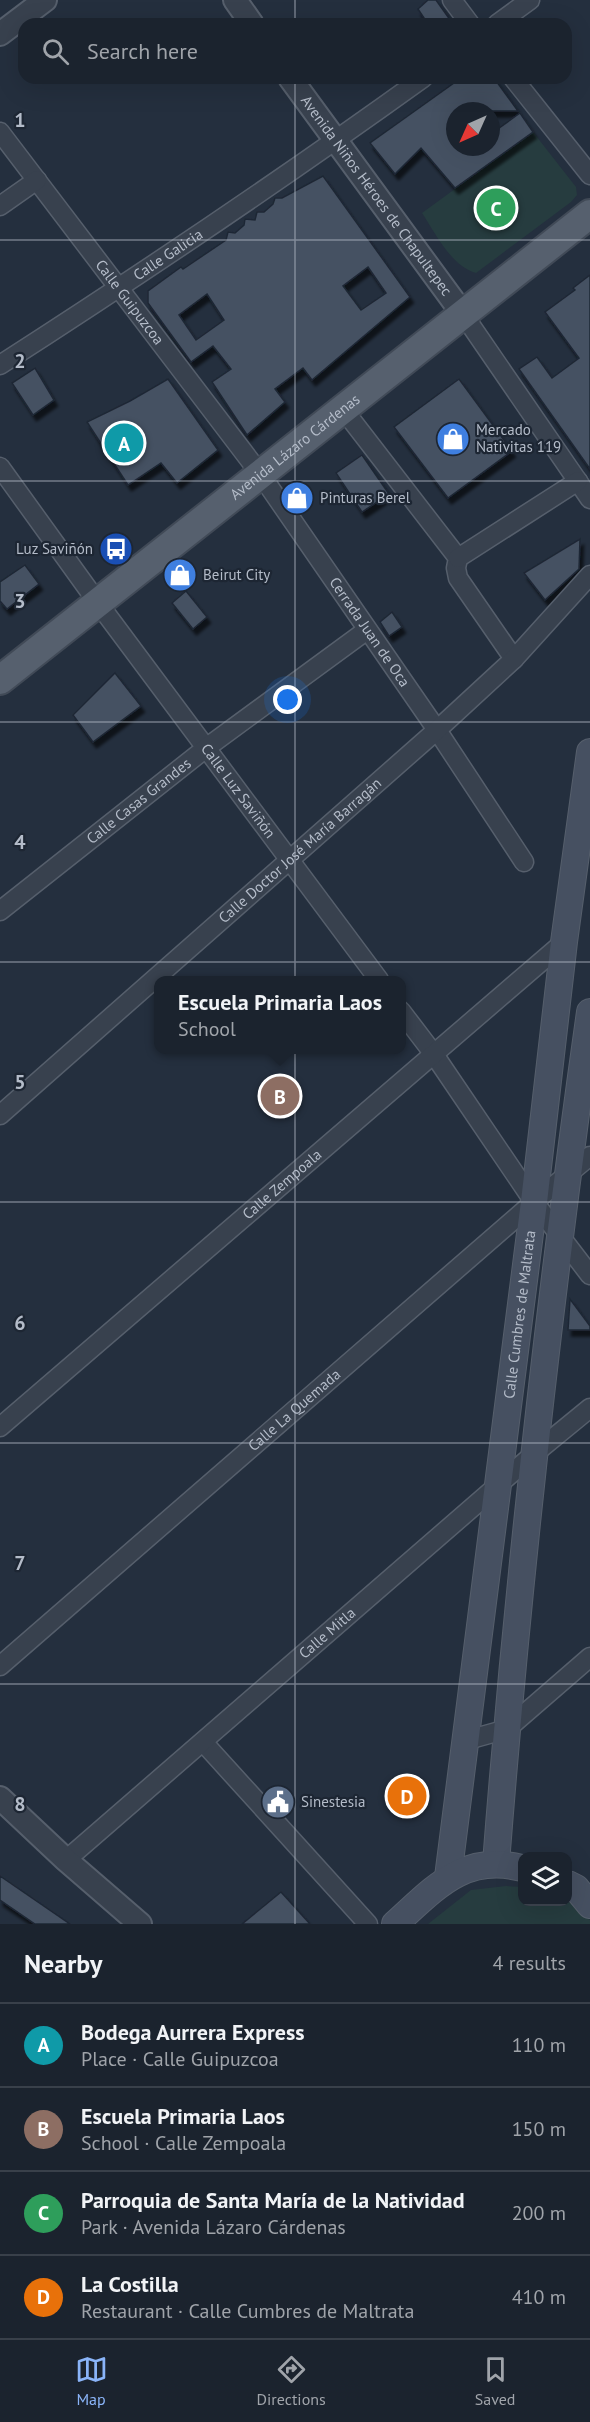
<!DOCTYPE html>
<meta charset="utf-8">
<style>
:root{--surface:#1b232e;--page:#242b36;--text:#f1f3f6;--muted:#a0a4aa;--line:#39404a;--accent:#8ab4f8}
body{margin:0;font-family:"PT Sans",sans-serif;background:var(--page);color:var(--text)}
.controls{position:absolute;right:18px;bottom:18px;display:grid;overflow:hidden;border-radius:12px;box-shadow:0 6px 24px #0002}
.controls button{width:54px;height:54px;display:grid;place-items:center;padding:0;border:0;border-bottom:2px solid var(--line);background:var(--surface);color:var(--text);font:30px sans-serif}
.compass{position:absolute;left:446px;top:102px;width:54px;height:54px;border-radius:50%;background:var(--surface);box-shadow:0 6px 24px #0002;rotate:225deg}
.you{position:absolute;left:288px;top:700px;width:21px;height:21px;margin:-15px;border:4px solid #fff;border-radius:50%;background:#1a73e8;box-shadow:0 0 0 9px #1a73e833}
.badge{display:grid;place-items:center;width:39px;height:39px;border-radius:50%;background:var(--accent);color:#fff;font-size:20px;font-weight:700}
.pin{position:absolute;translate:-50% -50%;border:3px solid #fff;box-shadow:0 2px 6px #0006}
.popup{position:absolute;left:154px;top:976px;width:252px;height:78px;box-sizing:border-box;display:grid;place-content:center;border-radius:12px;background:var(--surface);filter:drop-shadow(0 2px 4px #0005);font-size:20px;white-space:nowrap;color:var(--muted)}
.popup b{font-size:22px;color:var(--text)}
.popup::after{content:'';position:absolute;left:50%;top:100%;margin-left:-12px;border:12px solid transparent;border-top-color:var(--surface)}
.list{margin:0;padding:0;list-style:none}
h2{display:flex;justify-content:space-between;align-items:center;height:78px;margin:0;padding:0 24px;font-size:26px}
h2 small{font-size:20px;font-weight:400;color:var(--muted)}
.list li{display:grid;grid-template-columns:39px 1fr auto;gap:18px;align-items:center;box-sizing:border-box;height:84px;padding:0 24px;border-top:2px solid var(--line)}
.list b{display:block;font-size:22px;white-space:nowrap}
.list p{margin:0;font-size:20px;white-space:nowrap;color:var(--muted)}
.list em{font-size:20px;font-style:normal;color:var(--muted)}
.icon{flex:none;width:33px;height:33px;fill:none;stroke:currentColor;stroke-width:2;stroke-linecap:round;stroke-linejoin:round}
.map{position:relative;flex:none;width:590px;height:1924px;overflow:hidden}
.search{position:absolute;background:var(--surface);box-shadow:0 6px 24px #0002;left:18px;right:18px;top:18px;height:66px;display:flex;align-items:center;gap:15px;box-sizing:border-box;padding:0 21px;border-radius:18px;color:var(--muted);font-size:22px}
.sheet{height:414px;background:var(--surface)}
nav{display:flex;justify-content:space-around;align-items:center;box-sizing:border-box;height:84px;border-top:2px solid var(--line);background:var(--surface);font-size:16px;color:var(--muted)}
nav a{display:grid;justify-items:center;gap:3px}
nav .on{color:var(--accent)}
.map>svg:first-child{display:block}
.green{fill:#263c3f}
.building{fill:#455162;stroke:#1f2835;stroke-width:1.5;fill-rule:evenodd;filter:url(#shadow)}
.lines{fill:none;stroke-linecap:round;stroke-linejoin:round}
.minor-casing{stroke:#565f6c;stroke-width:21}
.tertiary-casing{stroke:#565f6c;stroke-width:26}
.secondary-casing{stroke:#565f6c;stroke-width:28}
.primary-casing{stroke:#414a57;stroke-width:32}
.minor{stroke:#38414e;stroke-width:18}
.tertiary{stroke:#38414e;stroke-width:22}
.secondary{stroke:#465061;stroke-width:26}
.primary{stroke:#56606e;stroke-width:28}
.grid{fill:none;stroke:#b4bcc9;stroke-width:1.5;stroke-opacity:0.55}
.labels{text-anchor:middle;stroke-width:4.5;stroke-linejoin:round;paint-order:stroke}
.street-label{font-size:15px;fill:#b4bcc9;stroke:#1d2633}
.poi-label{font-size:15px;fill:#b4bcc9;stroke:#1d2633;text-anchor:start}
.grid-label{font-size:20px;text-anchor:middle;font-weight:bold;fill:#b4bcc9;stroke:#1d2633;stroke-width:4.5;stroke-linejoin:round;paint-order:stroke}
</style>
<div class="map">
<svg width="590" height="1924" viewBox="0 0 590 1924">
<defs>
<filter id="shadow"><feDropShadow dx="3.5" dy="6" stdDeviation="1.5" flood-color="#0009"/></filter>
</defs>
<rect width="100%" height="100%" fill="#242f3e"/>
<!-- green -->
<path class="green" d="M533 132 576 187 577 195 571 202 476 273C451 266 436 234 422 213Z
M506 1886 522 1887V1902L568 1901 590 1920V1924H428L471 1890Z"/>
<!-- building -->
<path class="building" d="M428 0H436L453 24H428L418 9Z
M461 78H494L518 111H455V147H491V134L520 113 533 132 455 188 421 148 395 174 370 143Z
M323 176 410 297 312 380 303 368 275 389 285 402 247 435 212 382 231 369 213 346 191 362 148 303V291L181 267 183 269 226 240 228 232 235 233 244 225 245 219 255 220 257 212H264L273 204 275 198H282ZM368 267 386 293 361 310 343 286ZM207 294 224 320 196 340 179 315Z
M590 275V469L519 369 537 357 552 378 579 358 545 312 575 290 573 288Z
M35 368 54 400 33 415 12 383Z
M168 379 218 450 177 483 161 463 128 485 87 422 130 401Z
M459 379 512 451 448 498 394 427Z
M362 455 389 494 362 512 336 473Z
M580 539 579 569 545 600 524 573Z
M25 565 39 584 7 609 0 601V582Z
M186 591 207 617 193 629 172 603Z
M392 612 402 627 389 636 380 622Z
M115 673 141 706 93 742 73 715Z
M570 1299 590 1326V1330H568Z
M0 1876 70 1924H35L0 1900Z
M281 1892 310 1924H242Z"/>
<g class="lines">
<!-- minor casing -->
<g class="minor-casing">
<g id="minor">
<path d="M452 0 470 24"/>
<path d="M497 24 530 0"/>
<path d="M513 78 590 175"/>
<path id="s1" d="M0 132 261 475 437 730 524 862"/>
<path d="M0 206 37 180"/>
<path d="M463 314 590 499"/>
<path id="s2" d="M0 365C143 273 284 178 423 78"/>
<path d="M343 409 458 558 456 568 458 578 514 659"/>
<path id="s3" d="M0 467 98 603 379 980"/>
<path d="M458 558 578 481"/>
<path id="s4" d="M0 911 206 748 367 630"/>
<path d="M401 1011 433 1053 534 1202 590 1275"/>
<path id="s5" d="M0 1115 437 730 514 659 590 575"/>
<path id="s6" d="M0 1427 564 942"/>
<path id="s7" d="M0 1666 534 1202 590 1156"/>
<path d="M464 1741 507 1729 590 1657"/>
<path d="M203 1742 368 1924"/>
<path id="s8" d="M66 1860 535 1453 590 1408"/>
</g>
</g>
<!-- tertiary casing -->
<g class="tertiary-casing">
<g id="tertiary">
<path d="M235 0 252 24"/>
<path d="M0 34 45 0"/>
<path id="s9" d="M290 78 463 314"/>
<path d="M0 1798 66 1860 140 1924"/>
</g>
</g>
<!-- secondary casing -->
<g class="secondary-casing">
<g id="secondary">
<path d="M496 1863C518 1579 550 1295 590 1012"/>
<path id="s10" d="M448 1877 534 1202 564 942 590 752"/>
<path d="M568 1884 576 1888 590 1905"/>
<path d="M395 1924C435 1888 464 1853 522 1868"/>
</g>
</g>
<!-- primary casing -->
<g class="primary-casing">
<g id="primary">
<path id="s11" d="M0 680 590 214"/>
</g>
</g>
<!-- minor -->
<use href="#minor" class="minor"/>
<!-- tertiary -->
<use href="#tertiary" class="tertiary"/>
<!-- secondary -->
<use href="#secondary" class="secondary"/>
<!-- primary -->
<use href="#primary" class="primary"/>
</g>
<!-- grid -->
<path class="grid" d="M295 0V24M295 78V1924M0 240H590M0 481H590M0 722H590M0 962H590M0 1202H590M0 1443H590M0 1684H590"/>
<!-- icons -->
<defs>
<g id="shop-disc" transform="scale(1.725)"><circle r="9.5" fill="#3f7fe0" stroke="#1d2633"/><path d="M-5-2.5h2.3a2.7 3.5 0 0 1 5.4 0H5L5.5 6h-11ZM-1.5-2.5h3a1.5 2.3 0 0 0-3 0Z" fill="#fff"/></g>
<g id="bus-disc" transform="scale(1.725)"><circle r="9.5" fill="#1a4fb4" stroke="#1d2633"/><path d="M-5-6H5V4H4V6H2V4H-2V6H-4V4H-5ZM-3.5-4V0h7V-4ZM-3.5 1.2v1.5H-2V1.2ZM2 1.2v1.5H3.5V1.2Z" fill="#fff"/></g>
<g id="civic-disc" transform="scale(1.725)"><circle r="9.5" fill="#5c6f8a" stroke="#1d2633"/><path d="M-.6-6.5H3V-4.5H.6V-3L4-1V1h2V6H-6V1h2V-1L-.6-3ZM-1.2 2.5V6h2.4V2.5Z" fill="#fff"/></g>
</defs>
<g fill-rule="evenodd">
<use href="#shop-disc" x="453" y="439"/>
<use href="#shop-disc" x="297" y="498"/>
<use href="#bus-disc" x="116" y="549"/>
<use href="#shop-disc" x="180" y="575"/>
<use href="#civic-disc" x="278" y="1802"/>
</g>
<g class="labels">
<!-- street labels -->
<g class="street-label">
<text dy="5" stroke="none"><textPath href="#s9" startOffset="146">Avenida Niños Héroes de Chapultepec</textPath></text>
<text dy="5" stroke="none"><textPath href="#s2" startOffset="201">Calle Galicia</textPath></text>
<text dy="5" stroke="none"><textPath href="#s1" startOffset="214">Calle Guipuzcoa</textPath></text>
<text dy="5" stroke="none"><textPath href="#s11" startOffset="376">Avenida Lázaro Cárdenas</textPath></text>
<text dy="5" stroke="none"><textPath href="#s1" startOffset="622">Cerrada Juan de Oca</textPath></text>
<text dy="5" stroke="none"><textPath href="#s3" startOffset="402">Calle Luz Saviñón</textPath></text>
<text dy="5" stroke="none"><textPath href="#s4" startOffset="177">Calle Casas Grandes</textPath></text>
<text dy="5" stroke="none"><textPath href="#s5" startOffset="400">Calle Doctor José María Barragán</textPath></text>
<text dy="5" stroke="none"><textPath href="#s6" startOffset="372">Calle Zempoala</textPath></text>
<text dy="5" stroke="none"><textPath href="#s10" startOffset="567">Calle Cumbres de Maltrata</textPath></text>
<text dy="5" stroke="none"><textPath href="#s7" startOffset="390">Calle La Quemada</textPath></text>
<text dy="5" stroke="none"><textPath href="#s8" startOffset="346">Calle Mitla</textPath></text>
</g>
<!-- poi labels -->
<g class="poi-label">
<text x="476" y="435">Mercado<tspan x="476" dy="17">Nativitas 119</tspan></text>
<text x="320" y="503">Pinturas Berel</text>
<text x="93" y="554" text-anchor="end">Luz Saviñón</text>
<text x="203" y="580">Beirut City</text>
<text x="301" y="1807">Sinestesia</text>
</g>
</g>
<g class="grid-label">
<text x="20" y="127">1</text>
<text x="20" y="368">2</text>
<text x="20" y="608">3</text>
<text x="20" y="849">4</text>
<text x="20" y="1089">5</text>
<text x="20" y="1330">6</text>
<text x="20" y="1570">7</text>
<text x="20" y="1811">8</text>
</g>
</svg>
<div class="controls">
<button><svg class="icon" aria-label="layers" viewBox="0 0 24 24"><path d="M12 4l9 5-9 5-9-5zM3 14l9 5 9-5"/></svg></button>
</div>
<svg class="compass" viewBox="-18 -18 36 36"><path d="M0-13l5 13h-10z" fill="#e53935"/><path d="M0 13l5-13h-10z" fill="#a0a4aa"/></svg>
<div class="you"></div>
<div class="pin badge" style="left:124px;top:443px;background:#0f9aa8">A</div>
<div class="pin badge" style="left:280px;top:1096px;background:#8d6e63">B</div>
<div class="popup"><b>Escuela Primaria Laos</b>School</div>
<div class="pin badge" style="left:496px;top:208px;background:#2e9e5b">C</div>
<div class="pin badge" style="left:407px;top:1796px;background:#e8710a">D</div>
<div class="search"><svg class="icon" aria-label="search" viewBox="0 0 24 24"><circle cx="10" cy="10" r="6"/><path d="M15 15l6 6"/></svg>Search here</div>
</div>
<section class="sheet">
<h2>Nearby<small>4 results</small></h2>
<ul class="list">
<li><span class="badge" style="background:#0f9aa8">A</span><div><b>Bodega Aurrera Express</b><p>Place · Calle Guipuzcoa</p></div><em>110 m</em></li>
<li><span class="badge" style="background:#8d6e63">B</span><div><b>Escuela Primaria Laos</b><p>School · Calle Zempoala</p></div><em>150 m</em></li>
<li><span class="badge" style="background:#2e9e5b">C</span><div><b>Parroquia de Santa María de la Natividad</b><p>Park · Avenida Lázaro Cárdenas</p></div><em>200 m</em></li>
<li><span class="badge" style="background:#e8710a">D</span><div><b>La Costilla</b><p>Restaurant · Calle Cumbres de Maltrata</p></div><em>410 m</em></li>
</ul>
</section>
<nav>
<a class="on"><svg class="icon" aria-label="map" viewBox="0 0 24 24"><path d="M3 6l6-2 6 2 6-2v14l-6 2-6-2-6 2zM9 4v14M15 6v14"/></svg>Map</a>
<a><svg class="icon" aria-label="directions" viewBox="0 0 24 24"><path d="M12 3l9 9-9 9-9-9zM9 14v-3h6M13 9l2 2-2 2"/></svg>Directions</a>
<a><svg class="icon" aria-label="saved" viewBox="0 0 24 24"><path d="M7 4h10v16l-5-4-5 4z"/></svg>Saved</a>
</nav>
